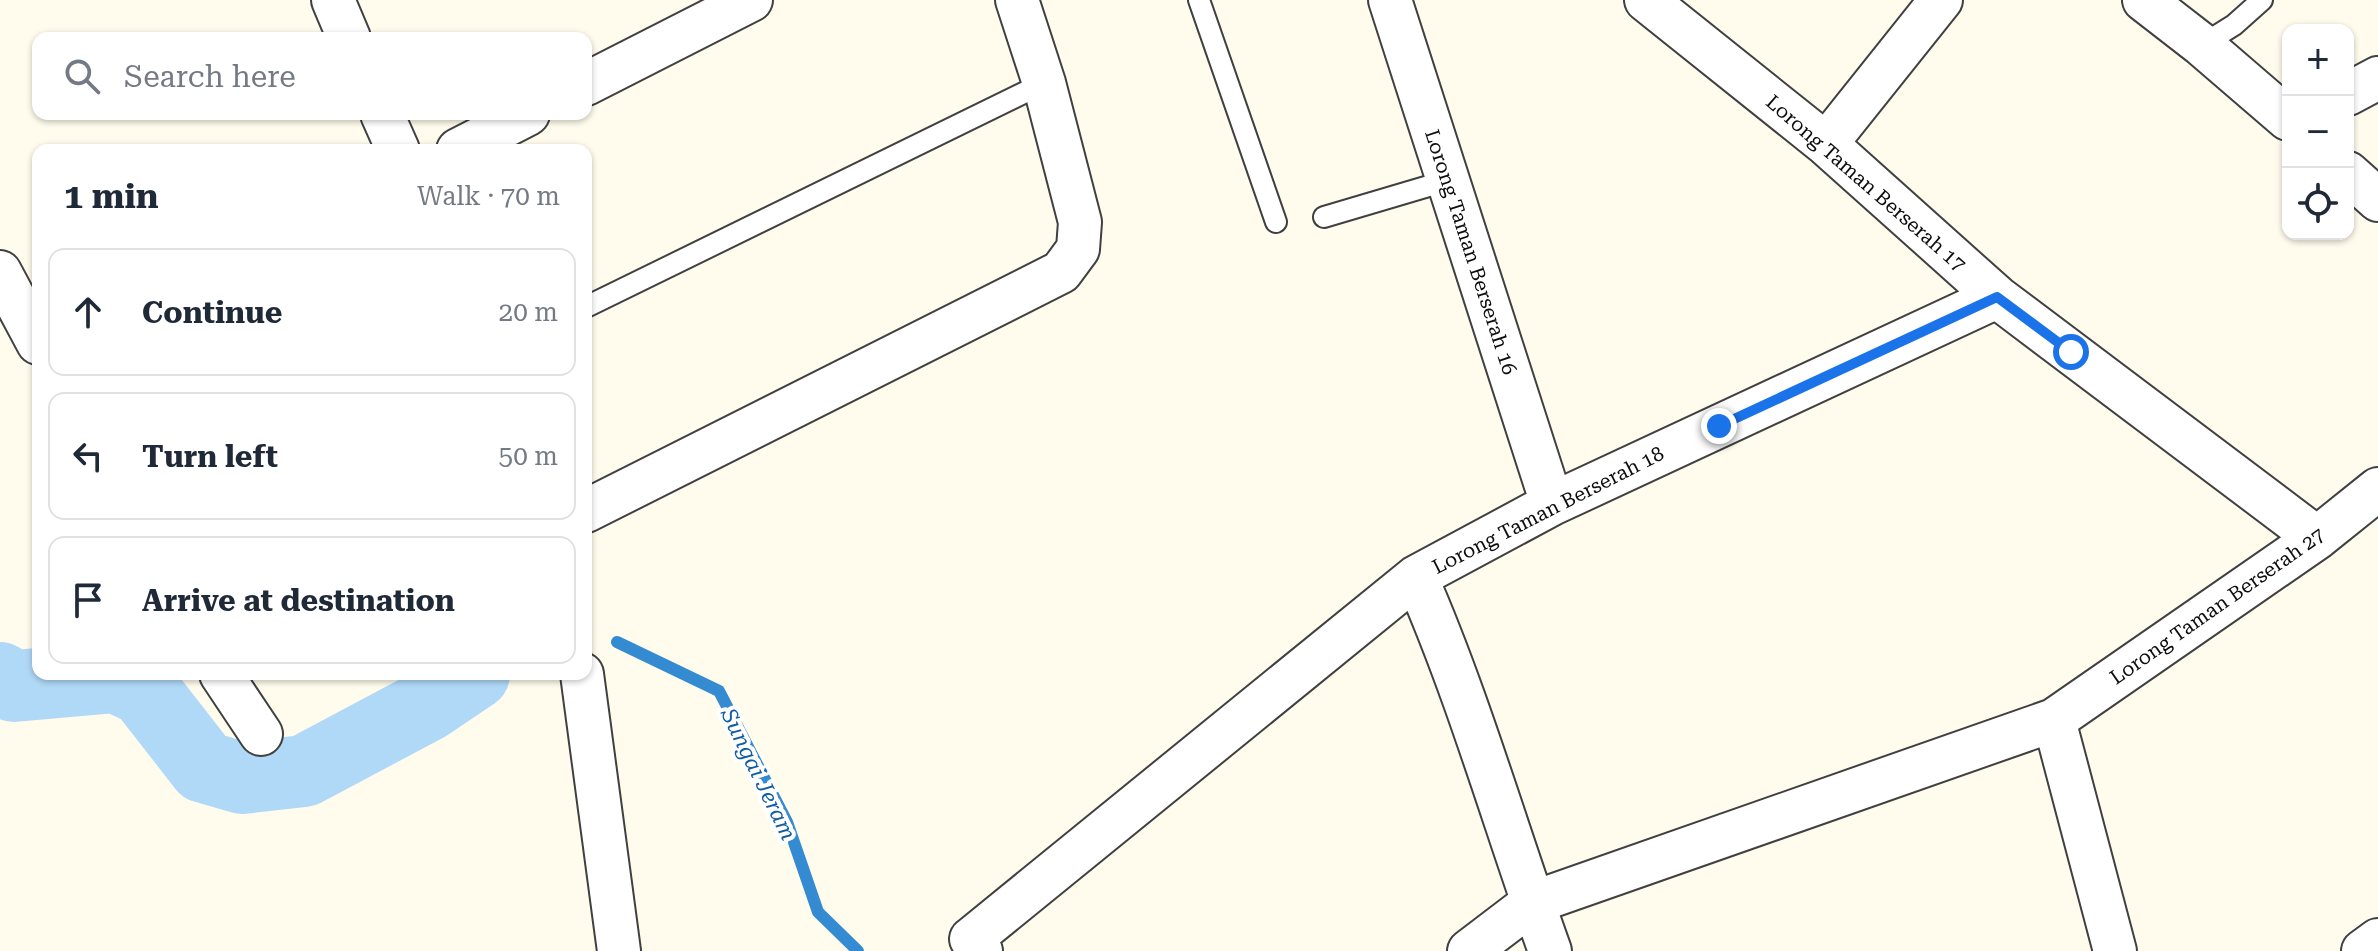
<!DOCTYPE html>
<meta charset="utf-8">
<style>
:root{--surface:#fff;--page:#f2f2f3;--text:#1f2937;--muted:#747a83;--line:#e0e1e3}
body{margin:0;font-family:"Roboto Serif",serif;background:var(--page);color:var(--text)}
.controls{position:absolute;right:24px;top:24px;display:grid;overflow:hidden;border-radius:16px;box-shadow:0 2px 6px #0004}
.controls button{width:72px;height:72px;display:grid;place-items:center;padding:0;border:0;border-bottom:2px solid var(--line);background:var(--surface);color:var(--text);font:40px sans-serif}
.stop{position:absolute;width:24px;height:24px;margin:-18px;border:6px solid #1a73e8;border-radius:50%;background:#fff}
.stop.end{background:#1a73e8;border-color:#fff;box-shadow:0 2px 8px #0008}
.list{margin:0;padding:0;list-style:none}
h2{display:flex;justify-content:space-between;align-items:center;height:104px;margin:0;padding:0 32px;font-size:34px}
h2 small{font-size:26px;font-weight:400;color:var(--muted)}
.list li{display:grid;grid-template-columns:52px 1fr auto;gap:24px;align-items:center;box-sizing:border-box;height:128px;margin:0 16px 16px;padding:0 16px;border:2px solid var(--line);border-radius:16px}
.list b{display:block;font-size:30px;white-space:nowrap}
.list em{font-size:26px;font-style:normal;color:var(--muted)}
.icon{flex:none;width:44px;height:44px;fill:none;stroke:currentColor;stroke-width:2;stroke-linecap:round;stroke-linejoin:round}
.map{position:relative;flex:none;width:2378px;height:951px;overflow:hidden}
.search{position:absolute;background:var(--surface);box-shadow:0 2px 6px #0004;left:32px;top:32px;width:560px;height:88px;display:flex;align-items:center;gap:20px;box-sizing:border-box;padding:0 28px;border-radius:16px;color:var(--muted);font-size:30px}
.panel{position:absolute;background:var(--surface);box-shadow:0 2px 6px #0004;left:32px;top:144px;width:560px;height:536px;border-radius:16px}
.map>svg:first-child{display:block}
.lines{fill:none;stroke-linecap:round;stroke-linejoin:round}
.stream{stroke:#348bd1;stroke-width:12}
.river{stroke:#b0d9f8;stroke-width:72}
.lane-casing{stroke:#404040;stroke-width:24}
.street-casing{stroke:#404040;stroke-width:46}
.lane{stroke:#fff;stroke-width:20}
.street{stroke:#fff;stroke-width:42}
.route{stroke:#1a73e8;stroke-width:10}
.labels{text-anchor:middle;stroke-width:8;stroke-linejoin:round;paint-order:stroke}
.street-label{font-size:20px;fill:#0d0d0d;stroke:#fff}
.water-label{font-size:22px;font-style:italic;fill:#125ca2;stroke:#fff}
</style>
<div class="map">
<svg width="2378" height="951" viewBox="0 0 2378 951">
<rect width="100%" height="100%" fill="#fffced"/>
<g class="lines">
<!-- stream -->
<path class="stream" d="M617 642 719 691 787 822 818 912 858 951"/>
<!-- river -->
<path class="river" d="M0 678 14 686 116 677 144 690 204 767 242 778 304 771 428 705 474 674"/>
<!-- lane casing -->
<g class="lane-casing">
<path id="lane" d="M1199 0 1276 222
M2202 45 2234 25 2262 0
M1324 217 1449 180
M586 307 1044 83"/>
</g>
<!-- street casing -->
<g class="street-casing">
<path id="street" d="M333 0 349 38
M1390 0 1552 504
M1646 0 1826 144 1997 297 2317 538
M2144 0 2202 45 2288 119
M586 84 751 0
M2348 94 2378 78
M382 114 398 150
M1826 144 1941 0
M458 150 528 114
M2348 173 2378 200
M0 272 38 343
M586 511 1061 272 1078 249 1080 222 1044 83 1017 0
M1416 577C1469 698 1505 826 1550 951
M221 674 261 734
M582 674 619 951
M2054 720 2115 951
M981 951 971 939 1416 577 1552 504 1997 297
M1469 951 1532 903 2054 720 2317 538 2378 489
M2363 951 2378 940"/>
</g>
<!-- lane -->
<use href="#lane" class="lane"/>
<!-- street -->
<use href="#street" class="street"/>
</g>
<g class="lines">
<!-- route -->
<path class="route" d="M1719 426 1997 297 2071 352"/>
</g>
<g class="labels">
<!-- street labels -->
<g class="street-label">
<text transform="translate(1866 183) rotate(41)" y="7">Lorong Taman Berserah 17</text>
<text transform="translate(1471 252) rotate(72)" y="7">Lorong Taman Berserah 16</text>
<text transform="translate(1548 510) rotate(-27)" y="7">Lorong Taman Berserah 18</text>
<text transform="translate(2217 606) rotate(-35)" y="7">Lorong Taman Berserah 27</text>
</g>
<!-- water labels -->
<g class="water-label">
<text transform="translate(759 774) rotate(64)" y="8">Sungai Jeram</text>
</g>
</g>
</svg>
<div class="controls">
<button>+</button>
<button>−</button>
<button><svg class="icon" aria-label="locate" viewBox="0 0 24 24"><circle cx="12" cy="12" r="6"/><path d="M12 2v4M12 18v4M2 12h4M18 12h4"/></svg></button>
</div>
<div class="stop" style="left:2071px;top:352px"></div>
<div class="stop end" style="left:1719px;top:426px"></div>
<div class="search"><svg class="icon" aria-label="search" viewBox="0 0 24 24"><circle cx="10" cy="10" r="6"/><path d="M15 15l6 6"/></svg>Search here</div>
<section class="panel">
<h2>1 min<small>Walk · 70 m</small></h2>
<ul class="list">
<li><svg class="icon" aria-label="ahead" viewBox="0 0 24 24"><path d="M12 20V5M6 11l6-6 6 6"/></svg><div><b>Continue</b></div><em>20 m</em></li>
<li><svg class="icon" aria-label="left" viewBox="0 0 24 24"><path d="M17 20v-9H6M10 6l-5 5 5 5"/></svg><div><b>Turn left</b></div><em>50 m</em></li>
<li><svg class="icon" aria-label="arrive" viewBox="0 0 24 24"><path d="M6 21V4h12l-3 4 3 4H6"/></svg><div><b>Arrive at destination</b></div></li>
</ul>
</section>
</div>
